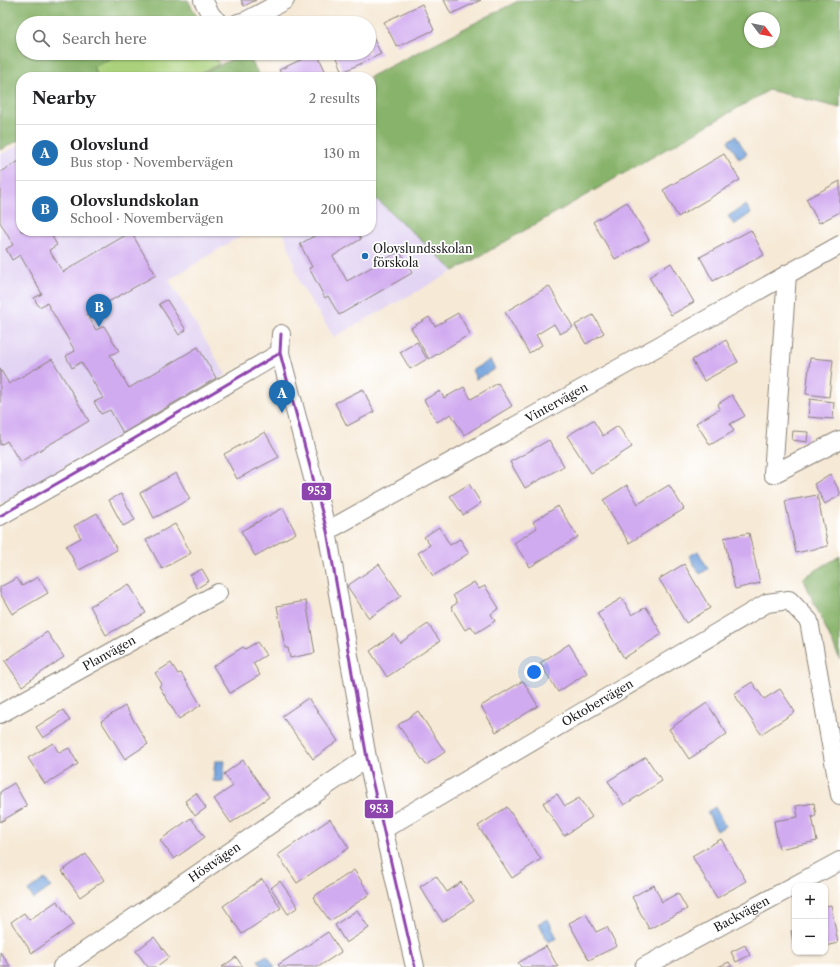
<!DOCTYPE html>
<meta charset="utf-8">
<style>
:root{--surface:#fff;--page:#f6f6f6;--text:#202124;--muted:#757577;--line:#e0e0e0;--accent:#1f6fb2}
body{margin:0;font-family:"Libre Caslon Text",serif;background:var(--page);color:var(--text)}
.controls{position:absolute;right:12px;bottom:12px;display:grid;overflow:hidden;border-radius:8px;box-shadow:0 1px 3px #0004}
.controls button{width:36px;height:36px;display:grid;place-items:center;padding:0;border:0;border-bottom:1px solid var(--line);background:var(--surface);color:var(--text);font:20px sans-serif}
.compass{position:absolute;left:744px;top:12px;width:36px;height:36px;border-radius:50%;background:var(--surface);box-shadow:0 1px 3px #0004;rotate:122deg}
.you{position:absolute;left:534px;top:672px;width:14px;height:14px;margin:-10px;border:3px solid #fff;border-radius:50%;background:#1a73e8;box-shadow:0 0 0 6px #1a73e833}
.badge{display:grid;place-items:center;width:26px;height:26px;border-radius:50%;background:var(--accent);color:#fff;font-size:13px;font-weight:700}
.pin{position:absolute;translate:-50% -33px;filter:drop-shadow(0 1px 2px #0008)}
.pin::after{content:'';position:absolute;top:21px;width:14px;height:12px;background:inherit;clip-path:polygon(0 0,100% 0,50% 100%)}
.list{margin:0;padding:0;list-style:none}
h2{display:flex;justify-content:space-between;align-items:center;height:52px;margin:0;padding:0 16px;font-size:17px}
h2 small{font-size:13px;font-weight:400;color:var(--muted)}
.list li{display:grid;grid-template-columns:26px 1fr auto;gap:12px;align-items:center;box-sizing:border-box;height:56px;padding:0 16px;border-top:1px solid var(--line)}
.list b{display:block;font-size:15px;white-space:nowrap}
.list p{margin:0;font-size:13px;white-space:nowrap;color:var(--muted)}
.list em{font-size:13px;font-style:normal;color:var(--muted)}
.icon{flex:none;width:22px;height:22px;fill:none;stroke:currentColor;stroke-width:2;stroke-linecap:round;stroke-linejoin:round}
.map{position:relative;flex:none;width:840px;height:967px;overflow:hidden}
.search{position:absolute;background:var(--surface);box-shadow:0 1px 3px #0004;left:16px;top:16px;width:360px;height:44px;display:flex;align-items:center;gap:10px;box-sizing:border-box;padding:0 14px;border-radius:22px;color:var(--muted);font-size:15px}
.panel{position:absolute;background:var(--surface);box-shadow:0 1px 3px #0004;left:16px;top:72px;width:360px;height:164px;border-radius:16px}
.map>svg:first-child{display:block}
.built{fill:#e2d4f3}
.green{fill:#abd17b;stroke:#64764c}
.forest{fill:#88b36b;stroke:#526844;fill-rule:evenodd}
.water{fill:#73a3dd;stroke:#48607c}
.building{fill:#d1abf0}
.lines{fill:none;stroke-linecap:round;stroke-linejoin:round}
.street-casing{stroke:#898278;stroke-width:20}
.street{stroke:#fff;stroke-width:18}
.bus-1-casing{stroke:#fff;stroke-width:6}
.bus-1{stroke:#8e44ad;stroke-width:3}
.poi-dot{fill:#1f6fb2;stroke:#fff;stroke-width:1.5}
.labels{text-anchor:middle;stroke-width:3.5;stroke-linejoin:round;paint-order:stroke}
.poi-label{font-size:12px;fill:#1c1c1c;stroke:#fff;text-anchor:start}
.street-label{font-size:12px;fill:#1c1c1c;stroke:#fff}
.line-badge{stroke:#fff;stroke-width:1.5}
.badge-label{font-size:11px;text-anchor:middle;font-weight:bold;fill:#fff}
</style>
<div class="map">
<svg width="840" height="967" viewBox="0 0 840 967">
<rect width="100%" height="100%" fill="#fff"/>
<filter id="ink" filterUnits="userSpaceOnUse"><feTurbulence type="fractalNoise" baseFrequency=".025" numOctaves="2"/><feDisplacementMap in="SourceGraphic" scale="8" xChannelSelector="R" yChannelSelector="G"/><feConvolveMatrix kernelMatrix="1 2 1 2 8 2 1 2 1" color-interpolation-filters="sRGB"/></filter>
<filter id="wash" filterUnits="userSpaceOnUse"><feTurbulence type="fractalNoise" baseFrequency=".012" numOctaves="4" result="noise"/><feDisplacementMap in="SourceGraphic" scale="16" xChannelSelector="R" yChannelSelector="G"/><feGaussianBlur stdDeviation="0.9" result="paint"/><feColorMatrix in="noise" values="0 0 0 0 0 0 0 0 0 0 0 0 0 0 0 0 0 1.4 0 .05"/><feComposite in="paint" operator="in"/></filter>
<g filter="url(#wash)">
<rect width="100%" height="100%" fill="#f6e9d5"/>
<!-- built -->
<path class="built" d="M21 144V231H246L247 232 169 280 226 375 0 505V155Z
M371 194 454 271 334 337 300 284 287 241 283 231H371Z"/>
<!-- green -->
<path class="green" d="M122 53H214L219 64 193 77H98L93 67Z"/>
<!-- forest -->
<path class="forest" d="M0 0H188L197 17 184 23H23V53H122L93 67 98 77H21V139L0 150Z
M520 0H840V108L769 90 454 271 371 194V77H369ZM750 18H774V42H750Z
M244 53H247L260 77H196Z
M840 556V660L803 578Z"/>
<!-- water -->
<path class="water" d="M736 136 747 154 739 159 728 141Z
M746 205 751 213 734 225 728 216Z
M490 360 495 369 476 379 472 370Z
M698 551 708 569 700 574 689 556Z
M215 761H225L223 782 213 781Z
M715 807 725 826 717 831 707 812Z
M45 879 51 887 34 899 28 891Z
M548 919 557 938 548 942 539 923Z
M267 955 275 967H263L258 960Z"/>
<g id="blocks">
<!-- building -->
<path class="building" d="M241 0H256L244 6Z
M444 0H481L451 14Z
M422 4 434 30 397 47 384 22Z
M369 29 381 54 343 72 335 53H369Z
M315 53H317L328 77H283L279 70Z
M724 154 740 180 678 217 663 190Z
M21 160V231H52L50 233 57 245 49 250 63 272 131 232 156 275 87 314 96 330 104 326 119 351 110 355 129 388 198 347 216 378 123 433 110 410 101 414 94 402 103 398 81 362 72 368 66 356 75 351 47 303 39 307 34 298 42 294 20 255 12 260 6 249 13 245 0 222V172Z
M840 181V212L819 223 806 199Z
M627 202 649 240 615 259 593 222Z
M751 230 764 255 713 281 700 257Z
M323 231H357L361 239 333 256 347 281 400 251 412 273 339 315 328 296 325 298 309 268 312 267 300 244Z
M671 263 694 302 671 315 649 277Z
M549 286 573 327 560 334 554 324 536 335 542 345 529 353 505 312Z
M167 300 186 330 179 335 159 304Z
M458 313 470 334 429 359 411 328 429 317 435 326Z
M593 315 604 333 586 344 575 325Z
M726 340 738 362 704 381 692 360Z
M417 342 427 359 410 369 400 352Z
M810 358 833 360 829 397 806 394Z
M52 359 89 421 20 462 7 441 0 445V369L9 384Z
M498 383 512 406 464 435 451 414 437 422 424 400 440 391 444 398 464 387 471 399Z
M363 389 374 412 347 426 335 403Z
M732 395 745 416 730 424 734 431 710 445 696 423 720 409 718 404Z
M810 399 834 402 833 419 808 417Z
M593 420 603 436 618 426 632 447 591 473 567 436Z
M793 431 808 432 807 442 792 440Z
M265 432 279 457 237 479 224 454Z
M549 440 564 466 525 488 510 462Z
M176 473 190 499 154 518 140 493Z
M830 474 840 492V495L825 504 814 484Z
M469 484 481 503 463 515 450 496Z
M627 485 638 504 669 485 684 509 629 543 603 500Z
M121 494 135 520 123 526 109 500Z
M817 495 828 546 796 553 785 501Z
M558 506 578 537 530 567 514 543 537 528 533 522Z
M283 508 296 533 255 556 241 531Z
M97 513 117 550 79 570 66 546 81 538 74 526Z
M175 524 191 553 162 569 146 540Z
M439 527 450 545 460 539 469 553 433 576 418 553 430 545 424 537Z
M749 533 760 583 735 589 724 538Z
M379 564 401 596 369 618 347 586Z
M684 564 710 608 686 623 659 579Z
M202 569 209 581 197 588 190 575Z
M38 577 48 593 12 614 0 593V587L17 578 22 586Z
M474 582 479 589 485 586 499 608 491 614 495 621 476 633 471 626 465 630 451 607 457 603 453 595Z
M129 584 146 613 106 635 90 606Z
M622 598 632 615 646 607 662 634 624 658 597 613Z
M306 601 315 653 290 658 288 648H285L277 606Z
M428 624 440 641 387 677 370 651 394 634 400 643Z
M47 632 64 657 22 686 5 661Z
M257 642 266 655 253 663 260 675 230 693 213 666 243 647 245 649Z
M569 644 587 673 558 692 540 663Z
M171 663 178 674 181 673 201 705 179 719 159 686 162 684 155 673Z
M523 681 538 706 496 732 481 706Z
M752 682 764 699 780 689 795 712 761 734 734 694Z
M308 698 338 741 313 759 282 716Z
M707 703 727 734 689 759 669 729Z
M125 706 148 744 125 759 101 721Z
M63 710 70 721 43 738 36 727Z
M418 711 445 752 426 765 398 725Z
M53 743 59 753 69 748 78 764 45 784 28 758Z
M646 757 662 781 624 805 608 781Z
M243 760 269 797 231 823 214 799 233 786 224 774Z
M14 783 27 806 0 822V792Z
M196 793 206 808 195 816 185 801Z
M557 794 565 806 579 798 592 817 564 836 543 803Z
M814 803 816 816H812L817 841 779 849 774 821 798 817 796 806Z
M507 807 541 859 512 878 478 826Z
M191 818 205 837 174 859 160 840Z
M330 819 349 848 297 883 278 855Z
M721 839 746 881 717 898 692 856Z
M86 854 104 880 80 897 62 871Z
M354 870 370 894 330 921 313 897Z
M436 876 447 892 461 882 474 901 443 922 420 887Z
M262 879 281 908 242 934 223 906Z
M280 881 298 907 288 914 271 888Z
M654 885 662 902 678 893 687 909 649 929 632 897Z
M57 901 74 924 32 953 11 922 24 913 29 920Z
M831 905 838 943 825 946V906Z
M357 910 369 928 346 943 335 925Z
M586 914 596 932 607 927 617 946 589 960 569 923Z
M795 930V948H794L791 931Z
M328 932 341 952 318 967H280L278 965Z
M154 937 169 957 156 967H148L136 951Z
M745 945 750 955 736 962 731 952Z
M546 946 558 967H521L518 963Z
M0 952 11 967H0Z
M236 957 243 967H222Z
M729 962 732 967H718Z"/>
</g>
</g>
<g filter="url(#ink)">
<use href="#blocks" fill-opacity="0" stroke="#898278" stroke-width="1"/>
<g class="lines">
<!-- street casing -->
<g class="street-casing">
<g id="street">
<path d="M203 0 211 15 219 23"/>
<path d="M238 23 246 21 285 0"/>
<path d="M281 334 280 353 327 531 367 758 415 967"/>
<path d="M773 474 787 274"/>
<path d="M773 474 840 440"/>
<path d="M0 516 86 467 280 353"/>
<path id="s1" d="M327 531 840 245"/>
<path id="s2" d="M0 714 218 593"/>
<path id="s3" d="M384 829 767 603 789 600 809 621 840 795"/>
<path id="s4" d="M62 967 367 758"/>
<path id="s5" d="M644 967 840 861"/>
</g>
</g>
<!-- street -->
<use href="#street" class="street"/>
<!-- bus-1 casing -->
<g class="bus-1-casing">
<path id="bus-1" d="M281 334 280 353 327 531 367 758 415 967
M0 516 86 467 280 353"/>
</g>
<!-- bus-1 -->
<use href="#bus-1" class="bus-1"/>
</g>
</g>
<!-- markers -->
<circle class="poi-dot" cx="365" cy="256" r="4"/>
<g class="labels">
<!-- poi labels -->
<g class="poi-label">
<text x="373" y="253">Olovslundsskolan<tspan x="373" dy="14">förskola</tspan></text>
</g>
<!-- street labels -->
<g class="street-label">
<text dy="4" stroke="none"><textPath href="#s1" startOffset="263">Vintervägen</textPath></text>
<text dy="4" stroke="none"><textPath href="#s2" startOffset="125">Planvägen</textPath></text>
<text dy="4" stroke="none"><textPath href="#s3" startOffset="248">Oktobervägen</textPath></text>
<text dy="4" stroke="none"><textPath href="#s4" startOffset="185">Höstvägen</textPath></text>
<text dy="4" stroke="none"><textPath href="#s5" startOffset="111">Backvägen</textPath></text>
</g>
</g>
<g class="line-badge">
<rect x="301" y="482" width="31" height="19" rx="4" fill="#8e44ad"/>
<rect x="364" y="799" width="30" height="20" rx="4" fill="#8e44ad"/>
</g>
<g class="badge-label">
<text x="317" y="495">953</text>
<text x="379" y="813">953</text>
</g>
</svg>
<div class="controls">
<button>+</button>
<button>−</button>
</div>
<svg class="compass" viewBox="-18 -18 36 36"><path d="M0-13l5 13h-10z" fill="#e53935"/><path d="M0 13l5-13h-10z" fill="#757577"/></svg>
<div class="you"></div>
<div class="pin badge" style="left:282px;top:413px">A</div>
<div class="pin badge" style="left:99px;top:327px">B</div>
<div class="search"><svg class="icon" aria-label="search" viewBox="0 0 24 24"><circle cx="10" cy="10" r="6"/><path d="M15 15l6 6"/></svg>Search here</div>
<section class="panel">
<h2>Nearby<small>2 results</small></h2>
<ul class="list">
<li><span class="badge">A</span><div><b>Olovslund</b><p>Bus stop · Novembervägen</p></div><em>130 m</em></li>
<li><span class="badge">B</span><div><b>Olovslundskolan</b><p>School · Novembervägen</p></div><em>200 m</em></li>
</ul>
</section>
</div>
